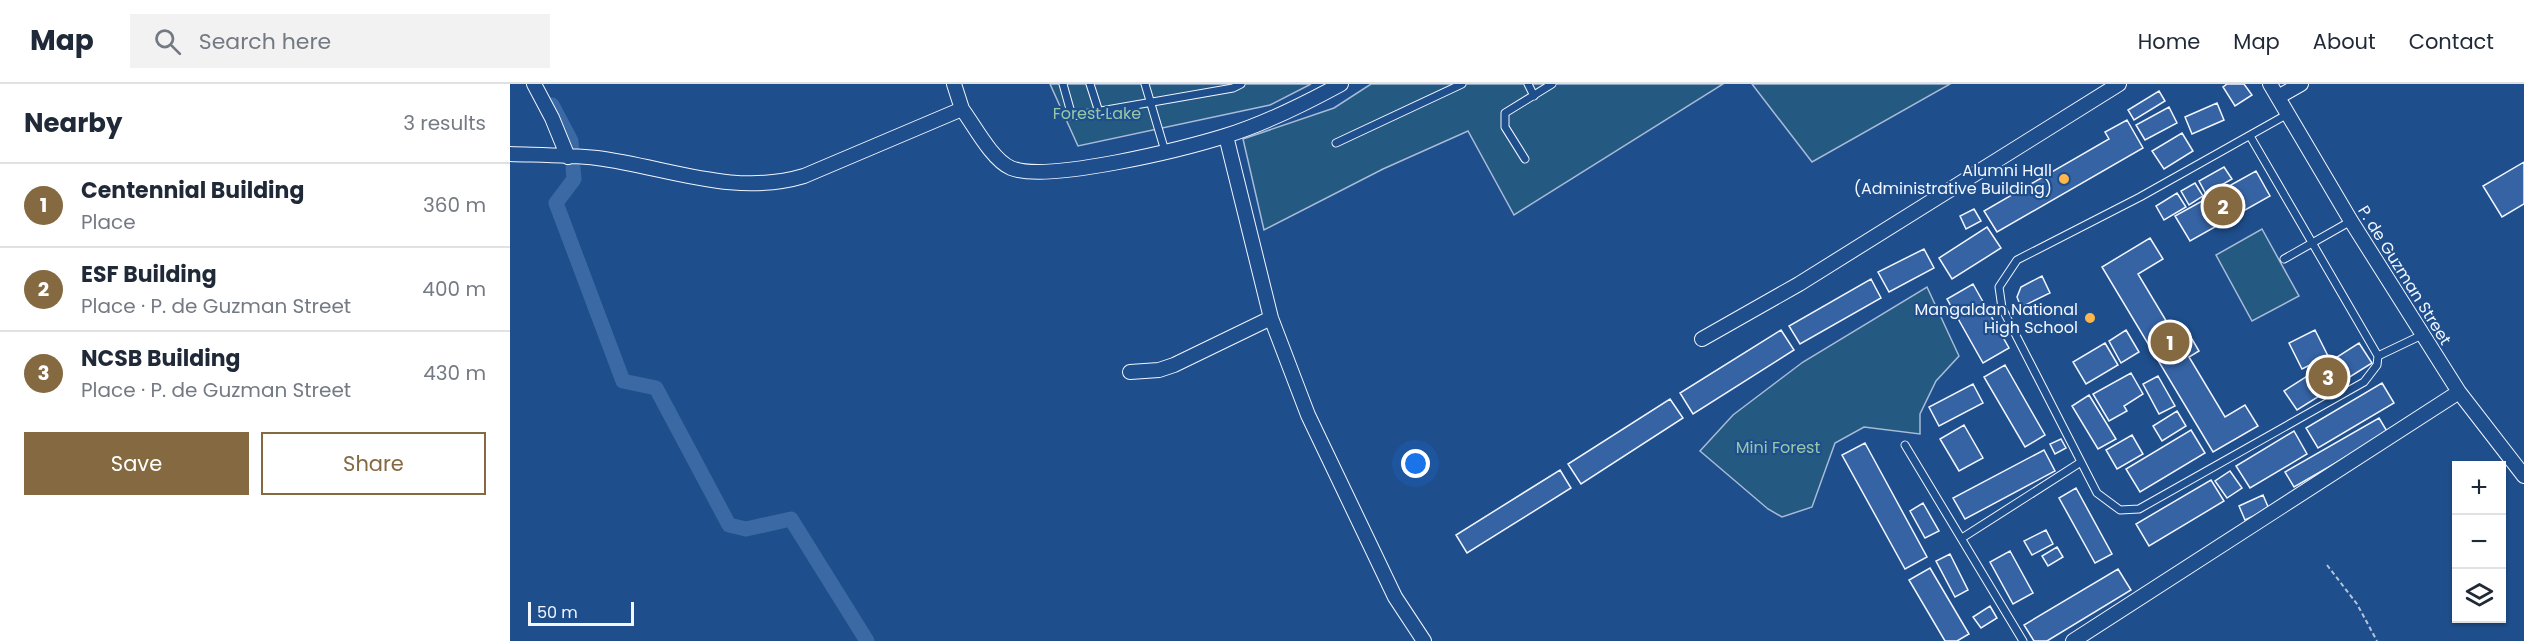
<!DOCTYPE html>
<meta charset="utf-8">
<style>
:root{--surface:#fff;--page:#f2f2f3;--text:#1f2937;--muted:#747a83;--line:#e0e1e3;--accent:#846941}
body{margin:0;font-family:Poppins,sans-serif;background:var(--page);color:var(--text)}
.controls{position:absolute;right:18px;bottom:18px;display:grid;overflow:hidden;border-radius:0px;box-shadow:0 2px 4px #0004}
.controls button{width:54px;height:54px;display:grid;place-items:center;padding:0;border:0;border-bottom:2px solid var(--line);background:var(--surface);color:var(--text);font:30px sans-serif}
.scale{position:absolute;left:18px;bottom:15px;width:106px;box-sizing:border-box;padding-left:6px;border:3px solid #f2f6ff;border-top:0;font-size:16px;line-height:21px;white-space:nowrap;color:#f2f6ff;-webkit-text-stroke:4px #1f4e8c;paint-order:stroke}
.you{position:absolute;left:906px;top:380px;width:21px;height:21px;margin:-15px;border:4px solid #fff;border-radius:50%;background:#1a73e8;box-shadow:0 0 0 9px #1a73e833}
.badge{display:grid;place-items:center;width:39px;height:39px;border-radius:50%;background:var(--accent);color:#fff;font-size:20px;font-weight:700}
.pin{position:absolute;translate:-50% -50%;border:3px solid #fff;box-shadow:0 2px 6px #0006}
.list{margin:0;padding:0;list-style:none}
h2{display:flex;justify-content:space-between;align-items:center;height:78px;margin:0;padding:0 24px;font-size:26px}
h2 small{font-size:20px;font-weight:400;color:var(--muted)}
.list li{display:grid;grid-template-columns:39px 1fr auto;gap:18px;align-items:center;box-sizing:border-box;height:84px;padding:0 24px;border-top:2px solid var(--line)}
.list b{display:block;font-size:22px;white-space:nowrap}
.list p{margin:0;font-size:20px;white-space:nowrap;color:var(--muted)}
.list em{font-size:20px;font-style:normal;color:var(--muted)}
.actions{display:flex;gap:12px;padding:18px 24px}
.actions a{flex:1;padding:14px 0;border:2px solid var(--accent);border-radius:0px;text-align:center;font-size:21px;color:var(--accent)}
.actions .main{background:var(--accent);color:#fff}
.icon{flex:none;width:33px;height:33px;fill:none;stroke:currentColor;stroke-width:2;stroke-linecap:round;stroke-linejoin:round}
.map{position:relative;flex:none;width:2014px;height:557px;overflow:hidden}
header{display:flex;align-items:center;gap:36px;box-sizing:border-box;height:84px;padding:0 30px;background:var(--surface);border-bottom:2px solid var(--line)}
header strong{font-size:28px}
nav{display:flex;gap:33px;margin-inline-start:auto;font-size:21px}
.search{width:420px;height:54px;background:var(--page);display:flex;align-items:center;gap:15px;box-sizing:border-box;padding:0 21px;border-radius:0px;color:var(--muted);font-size:22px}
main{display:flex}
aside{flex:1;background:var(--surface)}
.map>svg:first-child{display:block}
.green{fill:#245a82;stroke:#a8bbd7;stroke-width:1.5}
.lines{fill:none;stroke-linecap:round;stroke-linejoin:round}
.canal{stroke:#3b69a3;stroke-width:15}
.building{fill:#3563a3;stroke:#f2f6ff;stroke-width:1.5}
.lane-casing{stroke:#f2f6ff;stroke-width:9}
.street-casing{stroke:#f2f6ff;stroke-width:16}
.path{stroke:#b3c4dc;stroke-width:2;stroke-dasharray:4.5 3;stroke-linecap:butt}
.lane{stroke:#1f4e8c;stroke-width:7}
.street{stroke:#1f4e8c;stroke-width:14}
.poi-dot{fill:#ffb74d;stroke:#1f4e8c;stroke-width:2}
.labels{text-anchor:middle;stroke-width:4.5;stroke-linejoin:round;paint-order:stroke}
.park-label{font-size:16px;fill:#97c8a6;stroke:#1f4e8c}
.poi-label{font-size:16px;fill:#f2f6ff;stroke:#1f4e8c;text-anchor:end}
.street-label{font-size:16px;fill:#f2f6ff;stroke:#1f4e8c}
</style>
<header>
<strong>Map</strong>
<div class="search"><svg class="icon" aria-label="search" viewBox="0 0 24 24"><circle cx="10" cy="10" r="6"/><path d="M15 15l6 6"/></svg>Search here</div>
<nav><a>Home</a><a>Map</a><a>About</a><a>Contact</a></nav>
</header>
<main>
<aside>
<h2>Nearby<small>3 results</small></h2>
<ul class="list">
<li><span class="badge">1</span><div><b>Centennial Building</b><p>Place</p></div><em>360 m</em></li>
<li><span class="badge">2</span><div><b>ESF Building</b><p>Place · P. de Guzman Street</p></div><em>400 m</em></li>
<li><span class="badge">3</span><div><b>NCSB Building</b><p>Place · P. de Guzman Street</p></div><em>430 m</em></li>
</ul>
<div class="actions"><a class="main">Save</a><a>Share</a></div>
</aside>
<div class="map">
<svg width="2014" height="557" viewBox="0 0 2014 557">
<rect width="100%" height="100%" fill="#1f4e8c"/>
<!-- green -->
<path class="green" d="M540 0H801L760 21 568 62Z
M861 0H1213L1004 131 958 47 873 85 754 146 733 55 824 24Z
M1242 0H1440L1302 78Z
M1752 145 1789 212 1742 237 1706 171Z
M1417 203 1449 272 1426 297 1410 330V350L1354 343 1325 359 1302 423 1272 433 1258 425 1190 367 1223 331 1293 278Z"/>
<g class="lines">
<!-- canal -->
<path class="canal" d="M42 21 61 57 62 71
M63 84 64 95 46 119 113 297 146 304 219 441 236 445 281 435 357 557"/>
</g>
<!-- building -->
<path class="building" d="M1717 0H1734L1742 11 1725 22 1713 3Z
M1649 7 1655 17 1624 36 1618 26Z
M1707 19 1714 36 1682 50 1675 33Z
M1659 23 1667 39 1635 56 1626 41Z
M1617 36 1633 64 1487 148 1474 127 1599 55 1595 48Z
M1672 49 1683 67 1654 85 1642 67Z
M2014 78V120L1992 133 1973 102Z
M1714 83 1722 95 1696 110 1689 97Z
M1746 87 1760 112 1680 157 1665 132Z
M1685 99 1693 112 1679 121 1671 107Z
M1667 109 1676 123 1654 136 1646 122Z
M1464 125 1471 137 1456 145 1450 132Z
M1477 143 1491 164 1442 195 1429 174Z
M1640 154 1653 175 1628 190 1664 250 1675 243 1689 267 1679 273 1715 333 1735 321 1748 342 1703 368 1592 183Z
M1414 165 1424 184 1379 208 1368 188Z
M1532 192 1540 209 1511 223 1507 213 1511 203Z
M1361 195 1371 214 1290 260 1279 242Z
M1463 200 1499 264 1473 279 1437 215Z
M1271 246 1284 266 1183 330 1170 309Z
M1616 246 1629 268 1611 279 1599 257Z
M1805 246 1818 272 1792 285 1779 259Z
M1595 259 1608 281 1576 300 1563 278Z
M1849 259 1862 279 1787 326 1774 307Z
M1495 281 1535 351 1515 363 1474 293Z
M1621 289 1633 310 1614 322 1617 327 1599 337 1583 310Z
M1648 292 1665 322 1649 330 1633 300Z
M1872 299 1884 319 1808 364 1796 344Z
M1463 300 1473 319 1429 342 1419 323Z
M1579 311 1606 355 1588 365 1562 322Z
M1160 315 1173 334 1071 400 1058 380Z
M1667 327 1676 342 1652 357 1643 342Z
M1869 334 1878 349 1784 403 1775 388Z
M1454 341 1473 374 1449 387 1430 355Z
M1681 346 1695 369 1630 408 1616 385Z
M1784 347 1797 370 1740 404 1726 382Z
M1622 351 1633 370 1607 385 1596 366Z
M1551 355 1556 364 1545 370 1540 360Z
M1355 359 1417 473 1395 485 1332 371Z
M1534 366 1545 387 1455 435 1443 414Z
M1050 386 1061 404 957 469 946 451Z
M1720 387 1732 404 1717 414 1705 397Z
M1701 396 1714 417 1639 462 1626 440Z
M1566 404 1602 470 1585 479 1549 414Z
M1753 411 1759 425 1735 436 1729 422Z
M1413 419 1429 447 1415 454 1400 427Z
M1536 446 1543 460 1522 471 1514 457Z
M1547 463 1553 473 1538 482 1532 472Z
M1500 467 1523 509 1503 520 1480 478Z
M1440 470 1458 506 1445 513 1426 477Z
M1420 484 1459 550 1447 557H1435L1399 496Z
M1608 485 1621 506 1537 557H1524L1514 541Z
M1480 522 1487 534 1471 544 1463 533Z"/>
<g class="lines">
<!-- lane casing -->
<g class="lane-casing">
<path id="lane" d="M553 0 562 32 723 4 731 0
M580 0 589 28
M635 0 655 67
M1018 0 1024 12
M1740 52 1868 272 1867 281 1854 298 1629 425 1610 426 1587 409 1492 224 1489 203 1507 176 1630 113 1776 31
M826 59 952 0
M1015 75 995 43V29L1042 0
M1774 175 1841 137
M1868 272 1912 251
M1395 361 1513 557
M1452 454 1571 378"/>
</g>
<!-- street casing -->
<g class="street-casing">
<path id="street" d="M24 0 42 34 58 73
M444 0 452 25
M1760 0 1841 137 1949 308 2014 392
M1768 13 1791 0
M716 52 761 234 798 331 885 513 914 557
M0 70C29 71 58 71 87 74 157 83 223 113 294 92L452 25C464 41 482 76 501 84 536 99 674 65 715 52 751 41 798 18 831 0
M1192 255 1289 200 1609 0
M620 288 649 286 664 281 761 234
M1563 557 1949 308"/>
</g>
<!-- path -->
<path class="path" d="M1817 481 1847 520 1867 557"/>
<!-- lane -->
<use href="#lane" class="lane"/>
<!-- street -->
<use href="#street" class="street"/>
</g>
<!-- markers -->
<g class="poi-dot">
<circle cx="1554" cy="95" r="6"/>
<circle cx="1580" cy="234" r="6"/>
</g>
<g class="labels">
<!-- park labels -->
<g class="park-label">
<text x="587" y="35">Forest Lake</text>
<text x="1268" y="369">Mini Forest</text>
</g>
<!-- poi labels -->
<g class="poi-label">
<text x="1542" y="92">Alumni Hall<tspan x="1542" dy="18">(Administrative Building)</tspan></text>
<text x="1568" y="231">Mangaldan National<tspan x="1568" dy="18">High School</tspan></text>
</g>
<!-- street labels -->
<g class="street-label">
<text transform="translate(1895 191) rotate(58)" y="6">P. de Guzman Street</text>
</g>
</g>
</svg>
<div class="controls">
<button>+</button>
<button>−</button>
<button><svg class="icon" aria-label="layers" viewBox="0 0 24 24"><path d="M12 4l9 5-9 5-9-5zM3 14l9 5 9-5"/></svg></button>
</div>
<div class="scale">50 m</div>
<div class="you"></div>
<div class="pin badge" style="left:1660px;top:258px">1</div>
<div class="pin badge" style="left:1713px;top:122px">2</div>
<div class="pin badge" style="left:1818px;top:293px">3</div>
</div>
</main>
